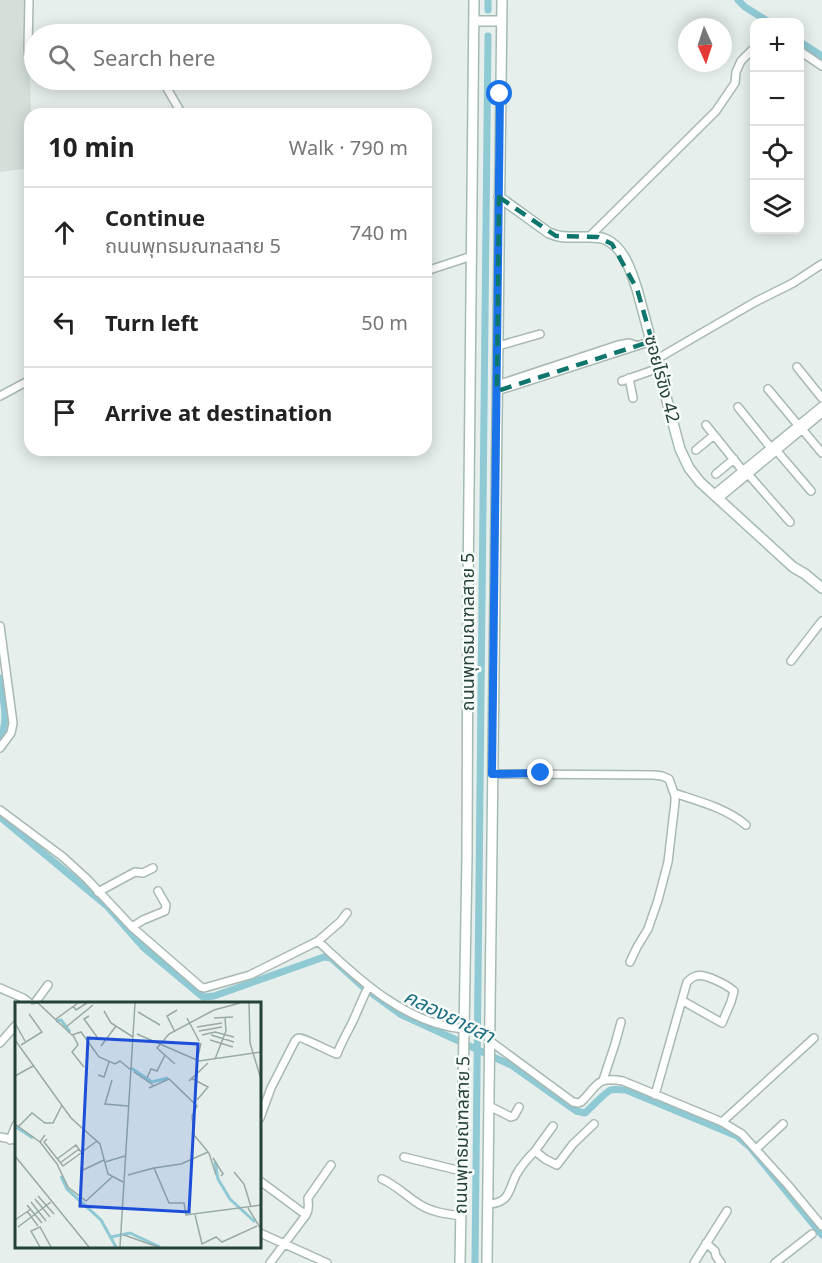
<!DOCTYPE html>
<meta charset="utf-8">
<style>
:root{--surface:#fff;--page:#f2f2f2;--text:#222;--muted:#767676;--line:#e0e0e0}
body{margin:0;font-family:"Noto Sans","Noto Sans Thai",sans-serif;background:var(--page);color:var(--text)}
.controls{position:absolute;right:18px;top:18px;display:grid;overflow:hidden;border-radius:12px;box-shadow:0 3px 15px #0003}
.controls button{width:54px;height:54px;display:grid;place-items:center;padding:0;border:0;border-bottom:2px solid var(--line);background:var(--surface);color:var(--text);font:30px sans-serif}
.compass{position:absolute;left:678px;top:18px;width:54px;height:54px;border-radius:50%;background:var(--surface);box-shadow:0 3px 15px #0003;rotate:177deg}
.stop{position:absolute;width:18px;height:18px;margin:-14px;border:4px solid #1a73e8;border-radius:50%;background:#fff}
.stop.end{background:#1a73e8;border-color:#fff;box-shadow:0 2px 6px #0008}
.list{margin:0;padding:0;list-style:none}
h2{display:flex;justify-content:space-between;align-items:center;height:78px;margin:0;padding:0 24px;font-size:26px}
h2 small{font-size:20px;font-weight:400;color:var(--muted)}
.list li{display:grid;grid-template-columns:39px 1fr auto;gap:18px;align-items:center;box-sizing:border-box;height:90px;padding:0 24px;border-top:2px solid var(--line)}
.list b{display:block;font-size:22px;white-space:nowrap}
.list p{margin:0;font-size:20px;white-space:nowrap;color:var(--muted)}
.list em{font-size:20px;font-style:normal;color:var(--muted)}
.icon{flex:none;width:33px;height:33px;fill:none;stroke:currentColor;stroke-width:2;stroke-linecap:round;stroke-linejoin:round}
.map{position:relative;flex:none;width:822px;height:1263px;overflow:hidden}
.search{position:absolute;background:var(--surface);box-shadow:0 3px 15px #0003;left:24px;top:24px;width:408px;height:66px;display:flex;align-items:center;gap:15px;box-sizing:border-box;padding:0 21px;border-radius:33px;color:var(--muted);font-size:22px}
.panel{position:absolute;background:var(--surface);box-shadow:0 3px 15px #0003;left:24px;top:108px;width:408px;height:348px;border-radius:18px}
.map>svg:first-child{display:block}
.built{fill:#d4dfda}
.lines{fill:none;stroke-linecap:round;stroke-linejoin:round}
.canal{stroke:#8ec9d4;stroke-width:7}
.street-casing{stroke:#a8b8b2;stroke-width:10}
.secondary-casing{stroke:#a4bbb3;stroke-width:12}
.street{stroke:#fff;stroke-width:7}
.secondary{stroke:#fff;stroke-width:9}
.route{stroke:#1a73e8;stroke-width:8}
.marked{fill:none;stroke:#0f766e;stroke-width:4.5;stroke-dasharray:12 8;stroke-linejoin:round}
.labels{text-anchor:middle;stroke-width:5;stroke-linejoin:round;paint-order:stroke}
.street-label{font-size:18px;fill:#24423a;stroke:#f7fbf9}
.water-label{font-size:20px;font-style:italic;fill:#1c6f80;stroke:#f7fbf9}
.inset-river{fill:none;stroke:#8ec9d4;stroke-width:3}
.inset-road{fill:none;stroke:#98aaa4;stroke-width:1.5}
.view{fill:#1d4ed8;fill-opacity:0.15;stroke:#1d4ed8;stroke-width:3}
.inset-edge{fill:none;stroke:#24423a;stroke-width:3}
</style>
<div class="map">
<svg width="822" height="1263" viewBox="0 0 822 1263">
<rect width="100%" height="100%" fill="#e6efeb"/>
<!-- built -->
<path class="built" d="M0 0H28L31 114 30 168 0 172Z"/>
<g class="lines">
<!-- canal -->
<path class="canal" d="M738 0 745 7 769 22
M488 10V0
M800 42 822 56
M0 678C2 695 10 722 0 737
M0 817 107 906 143 947 203 997 214 996 324 957 331 958 363 987 400 1014 511 1065 576 1111 585 1113C591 1108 606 1091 611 1090 615 1089 621 1090 626 1090L737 1136 750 1147 822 1235
M475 1263 488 36"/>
<!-- street casing -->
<g class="street-casing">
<path id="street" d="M29 0 28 48 29 57 34 65
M800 51 822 66
M162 80 182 114
M589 237 716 111 735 83 736 72 741 61 754 48
M426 271 472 256
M498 346 540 334
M657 359 755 302 793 283 822 264
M797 367 822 398
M629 378 633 398
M622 381 659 368
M497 385 618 345 629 343 635 345
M768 389 798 425
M497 391 652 341
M0 396 30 380
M738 407 771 448
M706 425 743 471
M802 429 822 453
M696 450 714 435
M776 450 811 491
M716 474 734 459
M748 474 790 522
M713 495 822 406
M718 499 822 413
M0 626 13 723 11 733 0 748
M791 661 822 621
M492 774 654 775 662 776 669 779 675 796V802L668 862 658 900 648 929 637 947 630 962
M674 793C698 801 726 808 746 825
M0 810 63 857 87 879 132 927 201 987 204 988 250 975 318 941 340 922 347 913
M98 892 135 872 143 873 153 868
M132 927 143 920 165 911 166 905 158 891
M318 941C358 979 406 1024 464 1029
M0 988 23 998 31 1004
M34 1004 48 985
M490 1041 573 1102 578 1103 581 1102C598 1086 595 1076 623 1081L722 1122 742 1134 788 1185 822 1226
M0 1043 16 1025
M603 1080 615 1044 621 1022
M655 1095 687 982C690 979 692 977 696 976 705 973 727 985 734 991L731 1002 722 1023 683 1001
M489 1106 511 1117 514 1116 519 1107
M260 1118 271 1088 295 1041C296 1040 297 1038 299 1038 302 1037 331 1052 337 1054 341 1043 347 1033 352 1023 358 1011 362 998 369 986
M722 1122 814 1038
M0 1137 16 1140
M10 1140 16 1125
M756 1149 783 1124
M535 1151 553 1126
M404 1157 461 1171
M382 1179C396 1185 406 1196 419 1204 431 1212 446 1214 461 1216
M260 1181 306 1215 270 1263
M488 1204C510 1203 508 1191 516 1175 521 1166 528 1158 535 1151L545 1159 557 1165 573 1144 594 1124
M306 1215C310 1208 308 1206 308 1198L331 1165
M260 1233 327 1263
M706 1243 715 1251 716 1256 721 1263
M694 1263 727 1211
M775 1263 812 1234"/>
</g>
<!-- secondary casing -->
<g class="secondary-casing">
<path id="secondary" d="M474 21H501
M499 197 549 233C560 238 570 237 581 237 589 237 598 236 605 239 624 247 631 271 637 289L680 449 689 468 700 482 793 567 805 574 822 588
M460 1263 467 857 468 589 474 0
M487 1263 502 0"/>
</g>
<!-- street -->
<use href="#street" class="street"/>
<!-- secondary -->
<use href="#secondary" class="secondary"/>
</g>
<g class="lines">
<!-- route -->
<path class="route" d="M500 94 492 774 541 773"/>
</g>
<!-- marked area -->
<path class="marked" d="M499 197 556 236 598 237 612 244 637 289 652 341 497 391Z"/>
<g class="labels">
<!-- street labels -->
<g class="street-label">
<text transform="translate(662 379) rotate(75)" y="6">ซอยไร่ขิง 42</text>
<text transform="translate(468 632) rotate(-90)" y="6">ถนนพุทธมณฑลสาย 5</text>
<text transform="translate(462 1135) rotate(-89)" y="6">ถนนพุทธมณฑลสาย 5</text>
</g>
<!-- water labels -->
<g class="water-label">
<text transform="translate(449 1016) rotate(26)" y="7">คลองยายสา</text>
</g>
</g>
<!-- overview -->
<g transform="translate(15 1002)">
<rect width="246" height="246" fill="#e6efeb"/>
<path class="inset-river" d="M41 19 46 18 55 30M116 66 137 80 153 76M1 125 18 136M200 160 203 177 215 197 240 220M46 174 52 187 86 218 101 245M96 235 115 231 145 245"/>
<path class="inset-road" d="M234 1 235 41 246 77M16 2 23 1 57 33 66 30 84 55 100 62 105 59 116 68M58 4 61 8 72 1M89 9 96 21 118 35M123 10 145 23M74 14 69 17 82 35M172 16 184 39M199 16 218 15M41 17 63 1M0 21 10 39M51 25 78 3M182 25 207 21M184 29 207 25M160 30 152 14 162 8M122 32 184 59 246 50M58 33 63 43 57 50 69 65M187 33 200 30 219 35M196 33 219 40M0 38 56 116 85 142 93 172 108 180M195 38 218 45M6 43 27 30 14 12M86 44 101 24M200 57 211 29 210 16M182 59 186 41M160 62 142 46 154 32 199 8 225 1M119 70 138 83M83 73 89 75 94 60M0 74 18 64M132 76 136 67 142 69 150 53M176 76 193 85 182 98M97 78 90 102 113 104M174 79 193 61M134 86 154 77 182 104 177 114 179 133 194 151 201 173M0 122 25 140 30 133M3 125 17 111 30 121H38L47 103M32 137 29 140 48 164 66 151M25 140 42 162 53 185 71 199 97 175M67 150 82 139M0 154 74 245M198 156 208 172 206 174M42 157 61 143 66 150M90 160 110 154M45 161 64 147M139 166 166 162 193 150M66 169 89 158M219 170 229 182 236 205M113 173 139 166 154 201H169L171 213 246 203M23 194 39 212M20 197 35 215M16 200 31 219M12 203 27 221M233 206 246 227M12 209 23 224M180 213 187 242 201 235 207 240 242 224M0 218 16 207M3 225 36 200M109 233 143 245M25 245 16 229 25 225 36 245M105 245 120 1"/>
<path class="view" d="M73 36 183 42 174 210 65 204Z"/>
<rect width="246" height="246" class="inset-edge"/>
</g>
</svg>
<div class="controls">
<button>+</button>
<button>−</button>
<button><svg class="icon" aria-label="locate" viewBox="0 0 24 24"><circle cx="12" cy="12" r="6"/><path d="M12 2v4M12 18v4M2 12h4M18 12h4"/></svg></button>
<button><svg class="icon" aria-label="layers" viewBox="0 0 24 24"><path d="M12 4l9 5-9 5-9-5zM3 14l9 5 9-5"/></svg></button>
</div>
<svg class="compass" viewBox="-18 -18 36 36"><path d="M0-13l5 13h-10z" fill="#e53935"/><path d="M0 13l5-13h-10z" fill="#767676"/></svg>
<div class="stop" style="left:500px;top:94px"></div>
<div class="stop end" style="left:541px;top:773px"></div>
<div class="search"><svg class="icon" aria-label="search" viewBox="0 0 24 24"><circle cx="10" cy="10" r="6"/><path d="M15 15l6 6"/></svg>Search here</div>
<section class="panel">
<h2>10 min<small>Walk · 790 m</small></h2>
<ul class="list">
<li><svg class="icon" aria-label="ahead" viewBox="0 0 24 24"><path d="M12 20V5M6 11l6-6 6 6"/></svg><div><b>Continue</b><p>ถนนพุทธมณฑลสาย 5</p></div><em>740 m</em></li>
<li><svg class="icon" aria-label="left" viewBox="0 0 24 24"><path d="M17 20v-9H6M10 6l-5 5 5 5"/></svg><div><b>Turn left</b></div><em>50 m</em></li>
<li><svg class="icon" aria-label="arrive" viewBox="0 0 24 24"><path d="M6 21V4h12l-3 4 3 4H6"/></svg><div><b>Arrive at destination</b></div></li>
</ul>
</section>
</div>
